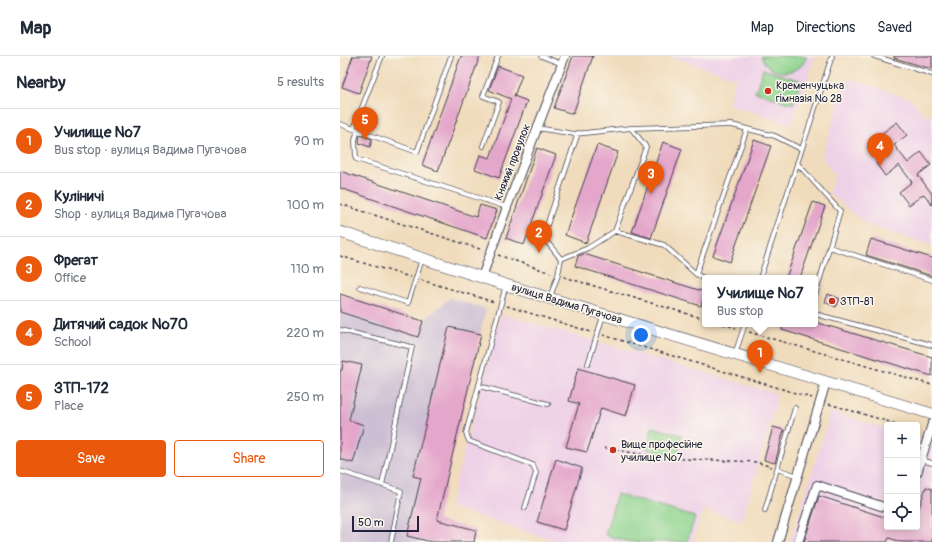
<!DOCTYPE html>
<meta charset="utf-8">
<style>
:root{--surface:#fff;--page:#f6f6f7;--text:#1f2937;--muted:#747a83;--line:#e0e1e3;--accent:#ea580c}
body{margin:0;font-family:Pangolin,sans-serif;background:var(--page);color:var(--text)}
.controls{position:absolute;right:12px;bottom:12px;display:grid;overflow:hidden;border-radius:4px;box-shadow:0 2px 10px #0003}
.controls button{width:36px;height:36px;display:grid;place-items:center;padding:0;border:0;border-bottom:1px solid var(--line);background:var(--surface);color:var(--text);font:20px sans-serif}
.scale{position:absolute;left:12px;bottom:10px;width:67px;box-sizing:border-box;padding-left:4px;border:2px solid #22223b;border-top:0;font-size:11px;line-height:14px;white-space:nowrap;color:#22223b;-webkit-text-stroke:3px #fbf7ec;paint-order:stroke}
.you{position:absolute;left:301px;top:279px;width:14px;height:14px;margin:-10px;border:3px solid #fff;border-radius:50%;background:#1a73e8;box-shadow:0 0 0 6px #1a73e833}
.badge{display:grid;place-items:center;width:26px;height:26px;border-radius:50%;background:var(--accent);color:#fff;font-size:13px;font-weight:700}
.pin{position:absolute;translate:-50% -33px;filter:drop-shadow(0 1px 2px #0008)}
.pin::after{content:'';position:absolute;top:21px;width:14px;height:12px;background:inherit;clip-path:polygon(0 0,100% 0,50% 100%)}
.popup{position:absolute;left:362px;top:219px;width:116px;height:52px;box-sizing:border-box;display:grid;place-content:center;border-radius:4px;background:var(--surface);filter:drop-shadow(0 1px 3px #0005);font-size:13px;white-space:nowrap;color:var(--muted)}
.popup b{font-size:15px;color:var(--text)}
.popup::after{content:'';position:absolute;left:50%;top:100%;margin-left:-8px;border:8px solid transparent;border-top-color:var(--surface)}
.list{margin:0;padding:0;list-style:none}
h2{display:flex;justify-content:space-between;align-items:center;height:52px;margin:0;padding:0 16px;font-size:17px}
h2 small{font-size:13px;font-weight:400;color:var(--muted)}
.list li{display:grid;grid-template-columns:26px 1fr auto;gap:12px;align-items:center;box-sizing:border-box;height:64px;padding:0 16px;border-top:1px solid var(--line)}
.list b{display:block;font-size:15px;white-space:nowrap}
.list p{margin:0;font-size:13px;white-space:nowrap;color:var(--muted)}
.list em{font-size:13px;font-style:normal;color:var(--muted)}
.actions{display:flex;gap:8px;padding:12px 16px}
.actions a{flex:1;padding:9px 0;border:1px solid var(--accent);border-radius:4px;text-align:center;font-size:14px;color:var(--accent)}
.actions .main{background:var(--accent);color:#fff}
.icon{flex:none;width:22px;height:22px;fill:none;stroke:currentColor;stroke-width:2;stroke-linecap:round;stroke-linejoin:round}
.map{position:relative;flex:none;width:592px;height:486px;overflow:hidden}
header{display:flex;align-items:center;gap:24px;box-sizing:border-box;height:56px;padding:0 20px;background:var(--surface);border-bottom:1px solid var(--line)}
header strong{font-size:19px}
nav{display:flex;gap:22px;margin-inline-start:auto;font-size:14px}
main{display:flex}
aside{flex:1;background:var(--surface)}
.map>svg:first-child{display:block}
.built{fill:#eed0e7}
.industrial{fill:#ccbed3}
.green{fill:#8dd38d;stroke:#587a64}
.building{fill:#e4a6cb}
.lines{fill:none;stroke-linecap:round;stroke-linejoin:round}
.lane-casing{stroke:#413e4e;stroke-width:5.5}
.street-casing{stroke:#413e4e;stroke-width:10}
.secondary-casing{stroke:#413e4e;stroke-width:12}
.path{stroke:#413e4e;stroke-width:1.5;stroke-dasharray:3 3;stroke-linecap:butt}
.lane{stroke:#fff;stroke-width:4}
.street{stroke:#fff;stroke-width:8}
.secondary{stroke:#fff;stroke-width:11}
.poi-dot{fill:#c8321e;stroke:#fbf7ec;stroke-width:1.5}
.labels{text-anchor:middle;stroke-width:3;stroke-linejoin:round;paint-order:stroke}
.poi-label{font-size:11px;fill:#22223b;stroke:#fbf7ec;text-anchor:start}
.street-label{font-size:11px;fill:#22223b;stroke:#fbf7ec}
</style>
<header>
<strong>Map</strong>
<nav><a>Map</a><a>Directions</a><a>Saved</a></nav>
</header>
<main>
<aside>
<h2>Nearby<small>5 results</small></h2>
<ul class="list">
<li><span class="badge">1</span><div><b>Училище №7</b><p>Bus stop · вулиця Вадима Пугачова</p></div><em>90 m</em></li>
<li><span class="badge">2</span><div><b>Куліничі</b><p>Shop · вулиця Вадима Пугачова</p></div><em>100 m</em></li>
<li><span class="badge">3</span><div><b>Фрегат</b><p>Office</p></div><em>110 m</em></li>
<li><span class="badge">4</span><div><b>Дитячий садок №70</b><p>School</p></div><em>220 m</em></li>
<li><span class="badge">5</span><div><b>ЗТП-172</b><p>Place</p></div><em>250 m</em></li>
</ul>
<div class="actions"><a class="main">Save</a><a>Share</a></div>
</aside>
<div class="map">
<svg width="592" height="486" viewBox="0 0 592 486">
<rect width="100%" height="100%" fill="#fbf7ec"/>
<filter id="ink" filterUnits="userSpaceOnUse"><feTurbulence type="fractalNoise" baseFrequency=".025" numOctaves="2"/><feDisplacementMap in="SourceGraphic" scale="8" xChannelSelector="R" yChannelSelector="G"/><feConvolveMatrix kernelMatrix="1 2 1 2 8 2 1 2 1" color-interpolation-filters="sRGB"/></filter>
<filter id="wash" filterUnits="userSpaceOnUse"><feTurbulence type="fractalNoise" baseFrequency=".012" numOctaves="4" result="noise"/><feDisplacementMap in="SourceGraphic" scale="16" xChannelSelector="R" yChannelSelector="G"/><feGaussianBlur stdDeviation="0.9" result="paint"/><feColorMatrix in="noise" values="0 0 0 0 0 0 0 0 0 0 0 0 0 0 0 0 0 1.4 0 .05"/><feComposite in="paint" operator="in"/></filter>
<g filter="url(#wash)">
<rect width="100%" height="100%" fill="#f0dcbc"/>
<!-- built -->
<path class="built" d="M329 0H475L452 69 388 48 396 22Z
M507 22 571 43 584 59 592 61V190L526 168 489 137 495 119 482 101Z
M161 258 438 338 402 465 363 453 353 486H218L109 451Z
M491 356 547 373V471H577V382L592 387V486H450Z"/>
<!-- industrial -->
<path class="industrial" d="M0 238 83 265 110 242 146 253 97 464 136 474 134 486H0Z"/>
<!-- green -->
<path class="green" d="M421 0H467C460 22 428 21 421 0Z
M423 13 461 25 453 48 415 36Z
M312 371 342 379 337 401 307 393Z
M277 438 355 461 347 486H290L265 479Z"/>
<g id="blocks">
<!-- building -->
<path class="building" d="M13 0H32L19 37 2 31Z
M121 0H140L98 115 82 109Z
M233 0H253L233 58 214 52Z
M554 0H592V13L554 2Z
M158 10 182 19 174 40 187 45 159 122 135 113 140 99 150 102 171 43 149 34Z
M557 66 567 79 554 89 568 107 581 96 591 109 578 119 592 138V149L584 138 569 149 559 136 572 126 559 109 545 120 536 107 548 98 536 82Z
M20 79 32 83 30 91 19 87Z
M414 84 431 90 390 206 373 200Z
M323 86 342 93 311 182 292 176Z
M257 89 278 96 246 187 225 179Z
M197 92 216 99 184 189 166 182Z
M0 115 136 161 140 149 157 154 147 182 0 132Z
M473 146 485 150 460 222H446Z
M531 183 592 202V220L526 199Z
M244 198 365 236 361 250 235 210 238 200Z
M0 238 83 265 78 281 0 256Z
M488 238 500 243 496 251 485 246Z
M475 266 592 301V320L442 274 443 268H475Z
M109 271 141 278 97 464 136 474 134 486H92L67 480 81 422 73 420Z
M3 305 22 309 9 364 24 369 13 407 0 403V314H2Z
M238 312 295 329 286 360 261 352 247 396 226 391 239 348 229 345Z
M433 371 444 374 435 407 424 404Z
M216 403 242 412 224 474 197 466Z
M586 431 592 433V486H561L549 482 547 486H464L479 440 547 462V471H577V458Z"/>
</g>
</g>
<g filter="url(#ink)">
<use href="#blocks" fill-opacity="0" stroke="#413e4e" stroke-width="1"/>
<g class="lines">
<!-- lane casing -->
<g class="lane-casing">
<path id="lane" d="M201 0 222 8
M534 0 592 18
M0 68 77 96 111 0
M14 72 42 0
M197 72 235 78 291 72 306 91 275 175
M291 72 392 69 435 80 461 93
M18 73 15 84 16 103 167 151
M143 90 159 46 143 40 158 0
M457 107 500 155 475 240
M489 191 592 224
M221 203 248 192 275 175 324 189 356 218
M420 222 492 0
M365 223 356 218 407 73
M166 229 126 377 129 385 193 409 196 417 185 452
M20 231 68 247 82 203
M210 241 218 219 221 203 203 181 238 77
M475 258 592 289
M0 274 72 291 42 429
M395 298 405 268
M248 308 263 260
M139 330 208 348
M581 404 592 407
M437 413 458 420
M0 415 61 435 51 486
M425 454 455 352"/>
</g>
<!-- street casing -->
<g class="street-casing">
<path id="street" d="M142 221 167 151 225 0
M577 417 592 368
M438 486 486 326
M458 486 477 429 547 452"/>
</g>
<!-- secondary casing -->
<g class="secondary-casing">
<path id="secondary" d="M0 176 166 229 592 358"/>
</g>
<!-- path -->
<path class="path" d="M0 148 143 194
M158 199 211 217
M0 200 70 221
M224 221 365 263
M81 224 154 246
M167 250 251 276
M383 268 396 272
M409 276 592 329
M263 279 472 342
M489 348 560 369
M264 392 324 402 416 406 432 411"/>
<!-- lane -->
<use href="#lane" class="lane"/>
<!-- street -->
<use href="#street" class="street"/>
<!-- secondary -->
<use href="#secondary" class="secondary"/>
</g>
</g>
<!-- markers -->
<g class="poi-dot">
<circle cx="428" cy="35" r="4"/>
<circle cx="492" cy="245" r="4"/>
<circle cx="273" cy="394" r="4"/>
</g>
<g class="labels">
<!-- poi labels -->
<g class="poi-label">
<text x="436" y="33">Кременчуцька<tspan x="436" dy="13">гімназія № 28</tspan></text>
<text x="500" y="249">ЗТП-81</text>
<text x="281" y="392">Вище професійне<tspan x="281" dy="13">училище №7</tspan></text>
</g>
<!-- street labels -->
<g class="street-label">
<text transform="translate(172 106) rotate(-69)" y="4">Княжий провулок</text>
<text transform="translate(227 247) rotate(17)" y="4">вулиця Вадима Пугачова</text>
</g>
</g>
</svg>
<div class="controls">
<button>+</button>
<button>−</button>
<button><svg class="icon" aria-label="locate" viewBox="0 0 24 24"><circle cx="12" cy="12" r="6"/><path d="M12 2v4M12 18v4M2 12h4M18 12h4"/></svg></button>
</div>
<div class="scale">50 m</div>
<div class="you"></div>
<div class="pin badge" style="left:420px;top:317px">1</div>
<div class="popup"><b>Училище №7</b>Bus stop</div>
<div class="pin badge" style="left:199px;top:197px">2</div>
<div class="pin badge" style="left:311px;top:138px">3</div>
<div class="pin badge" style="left:540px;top:110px">4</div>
<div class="pin badge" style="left:25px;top:84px">5</div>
</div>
</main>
